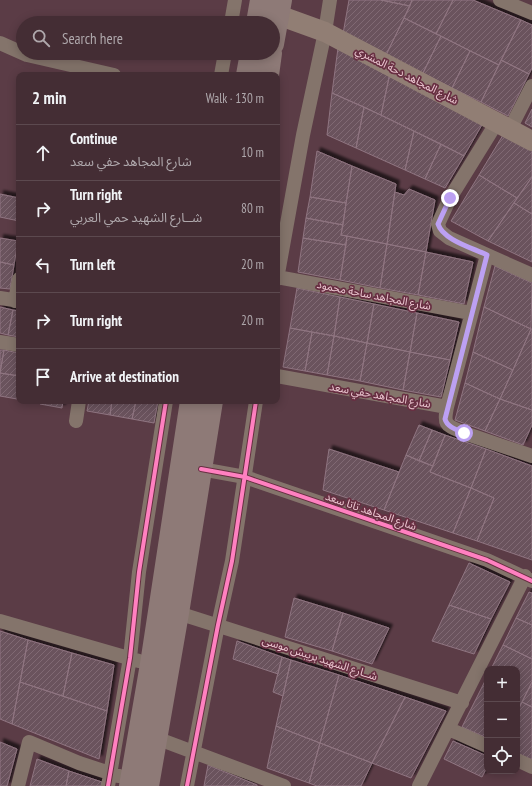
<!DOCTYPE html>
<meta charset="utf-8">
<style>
:root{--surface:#442d34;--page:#4e3940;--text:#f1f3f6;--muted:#afa8ac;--line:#5c494f}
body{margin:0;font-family:"PT Sans Narrow","Noto Sans Arabic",sans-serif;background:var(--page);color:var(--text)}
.controls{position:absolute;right:12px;bottom:12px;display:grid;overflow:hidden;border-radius:8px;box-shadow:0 2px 10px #0003}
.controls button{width:36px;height:36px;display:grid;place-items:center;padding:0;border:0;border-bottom:1px solid var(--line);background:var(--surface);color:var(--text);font:20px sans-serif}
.stop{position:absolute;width:12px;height:12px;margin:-9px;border:3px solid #bca0f2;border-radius:50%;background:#fff}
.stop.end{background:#bca0f2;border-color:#fff;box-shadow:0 1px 4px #0008}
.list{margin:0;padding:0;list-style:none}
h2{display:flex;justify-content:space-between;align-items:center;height:52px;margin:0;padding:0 16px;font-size:17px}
h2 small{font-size:13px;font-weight:400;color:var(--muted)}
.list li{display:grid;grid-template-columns:26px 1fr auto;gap:12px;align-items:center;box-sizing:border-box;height:56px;padding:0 16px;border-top:1px solid var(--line)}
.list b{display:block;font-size:15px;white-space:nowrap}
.list p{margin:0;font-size:13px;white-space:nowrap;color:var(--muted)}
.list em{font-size:13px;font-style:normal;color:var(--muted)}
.icon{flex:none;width:22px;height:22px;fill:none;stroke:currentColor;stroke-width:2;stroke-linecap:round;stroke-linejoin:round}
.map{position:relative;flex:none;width:532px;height:786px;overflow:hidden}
.search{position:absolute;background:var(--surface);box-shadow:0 2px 10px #0003;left:16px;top:16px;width:264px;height:44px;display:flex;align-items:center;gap:10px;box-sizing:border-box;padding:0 14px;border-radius:22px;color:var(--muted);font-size:15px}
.panel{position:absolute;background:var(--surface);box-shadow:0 2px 10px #0003;left:16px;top:72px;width:264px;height:332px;border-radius:8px}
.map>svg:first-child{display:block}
.building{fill:url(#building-hatch);stroke:#8f7581;filter:url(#shadow)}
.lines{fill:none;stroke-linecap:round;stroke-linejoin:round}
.street{stroke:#84746b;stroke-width:14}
.secondary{stroke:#917e74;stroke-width:20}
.highway{stroke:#8e7a77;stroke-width:22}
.cycleway-casing{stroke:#682f42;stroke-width:6}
.cycleway{stroke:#ff80c0;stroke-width:4}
.route{stroke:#bca0f2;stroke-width:5}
.labels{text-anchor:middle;stroke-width:3.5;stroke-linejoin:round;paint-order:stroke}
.street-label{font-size:11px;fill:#edc8d2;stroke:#682f42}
</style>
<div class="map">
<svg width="532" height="786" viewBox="0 0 532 786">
<defs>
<pattern id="building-hatch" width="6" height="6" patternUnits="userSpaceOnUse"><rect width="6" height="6" fill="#6b525d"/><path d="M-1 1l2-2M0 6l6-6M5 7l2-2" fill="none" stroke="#806973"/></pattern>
<filter id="shadow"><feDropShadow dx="3.5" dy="-3.5" stdDeviation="1" flood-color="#0009"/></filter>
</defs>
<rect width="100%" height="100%" fill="#5b3c46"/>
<!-- building -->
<path class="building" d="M349 0H381L410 6 386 55 343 34Z
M381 0H412L410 6Z
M412 0H453L436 34 404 18Z
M453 0H473L521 20 499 65 436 34Z
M404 18 441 36 423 73 386 55Z
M521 20 532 25V68L529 74 501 60Z
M441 36 470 51 452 88 423 73Z
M338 48 390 73 381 115 332 93Z
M470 51 499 65 481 102 452 88Z
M501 60 529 74 508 116 481 102Z
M390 73 483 123 464 156 381 115Z
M332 93 364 107 356 148 327 135Z
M364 107 414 131 405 170 356 148Z
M532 109V127L525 123Z
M414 131 441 144 425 179 405 170Z
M503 135 532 150V177L517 198 479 175Z
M441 144 464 156 445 188 425 179Z
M317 151 352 166 346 203 310 197Z
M352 166 396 184 387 244 341 235Z
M479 175 517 198 488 241 451 221Z
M532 177V214L514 203Z
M409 189 435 200 426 252 387 244 395 192 404 195Z
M0 194 19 198V221L0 217Z
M310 197 346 203 343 225 306 218Z
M514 203 532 214V262L488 241Z
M306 218 343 225 341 235 347 236 346 245 303 238Z
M347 236 387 244 380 288 340 280Z
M0 238 18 241 14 265 0 262Z
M303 238 346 245 340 280 298 272Z
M387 244 426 252 418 295 380 288Z
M426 252 473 262 464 304 418 295Z
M0 262 14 265 10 289 0 288Z
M495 266 532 283 531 329 484 307Z
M297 288 340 297 334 336 290 328Z
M340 297 374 304 367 343 334 336Z
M374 304 417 313 410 352 367 343Z
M0 307 13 310 8 335 0 333Z
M484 307 531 329 513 370 473 352Z
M13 310 19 311V337L8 335Z
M417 313 459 322 450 360 410 352Z
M290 328 312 332 305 371 283 367Z
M531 329H532V410L500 399Z
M312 332 334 336 327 375 305 371Z
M334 336 367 343 360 381 327 375Z
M367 343 410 352 403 390 360 381Z
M0 350H4L0 373Z
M4 350 19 353V376L0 373Z
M410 352 450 360 441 397 403 390Z
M473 352 513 370 500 399 465 383Z
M0 373 19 376V387L17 399 0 396Z
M465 383 500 399 485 431 455 420Z
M500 399 532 410V425L523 445 485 431Z
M40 401H63L62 408 40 404Z
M89 401H112L110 415 87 411Z
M112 401H136L132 419 110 415Z
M136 401H158L154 423 132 419Z
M419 425 432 430 419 461 406 455Z
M432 430 445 435 433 466 419 461Z
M445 435 486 449 471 488 430 472Z
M329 449 399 472 384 510 323 490Z
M486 449 532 466V560L477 541 494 498 471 488Z
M406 455 433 466 430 472 471 488 453 533 384 510Z
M471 488 494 498 477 541 453 533Z
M469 563 510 582 491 619 449 605Z
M529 592 532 593V625L516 618Z
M294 598 343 613 332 651 285 637Z
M449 605 491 619 474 654 432 641Z
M343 613 389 628 372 664 332 651Z
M516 618 532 625V659L503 645Z
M0 631 28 640 12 724 0 719Z
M28 640 72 653 63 696 20 682Z
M237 641 282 657 278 674 233 659Z
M503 645 532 659V682L517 712V669H491Z
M72 653 114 665 107 711 63 696Z
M282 657 291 660 283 696 273 692Z
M291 660 339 675 320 743 276 726Z
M339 675 405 697 372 763 320 743Z
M487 677V738L462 727Z
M20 682 107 711 99 759 12 724Z
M532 682V707L522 702Z
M405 697 446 711 411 778 372 763Z
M522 702 532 707V760L517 753V712Z
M276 726 320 743 309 783 267 768Z
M453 741 487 756V767L482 777 444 759Z
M0 742 17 749 7 786H0Z
M320 743 372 763 361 786H317L309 783Z
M37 759 69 771 66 786H30Z
M208 765 257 785V786H204Z
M69 771 102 782 101 786H66Z"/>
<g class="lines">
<!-- street -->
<path class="street" d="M500 0 532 13
M231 23 235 0
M0 43 27 55 114 75
M221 75 225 53
M497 122 450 198 438 224 440 231 449 238 532 275
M510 129 532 86
M277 277 471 313
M277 279 303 135 325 32 330 0
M0 298 19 301
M15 301 19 279
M0 342 19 345
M277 376 447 407C443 426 447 425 464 433L532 456
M447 407 487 255
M76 421 79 401
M201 469 245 477 487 560 532 581
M178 613 462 703
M0 621 139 661
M449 729 487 746
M156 738 284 786
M517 760 532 767
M18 786 29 742 79 763 119 776
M108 786 130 658 139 572 166 401
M187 786 218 625 232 561 256 401
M419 786 525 576"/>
<!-- secondary -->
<path class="secondary" d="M278 15 325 32 532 141"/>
<!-- highway -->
<path class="highway" d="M257 23 261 0
M273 44 281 0
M247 75 251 53
M268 75 271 53
M130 786 151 664 191 401
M148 786 178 613 212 401"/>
<!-- cycleway casing -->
<g class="cycleway-casing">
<path id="cycleway" d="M201 469 245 477 487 560 532 581
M108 786 130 658 139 572 166 401
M187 786 218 625 232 561 256 401"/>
</g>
<!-- cycleway -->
<use href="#cycleway" class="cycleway"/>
</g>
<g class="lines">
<!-- route -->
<path class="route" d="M450 198 438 224C443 240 473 248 487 255L445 419C447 427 457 430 464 433"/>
</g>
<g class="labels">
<!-- street labels -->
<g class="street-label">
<text transform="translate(407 75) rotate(27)" y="4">شارع المجاهد دحة المشري</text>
<text transform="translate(374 295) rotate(11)" y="4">شارع المجاهد ساحة محمود</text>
<text transform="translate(380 395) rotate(10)" y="4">شارع المجاهد حفي سعد</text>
<text transform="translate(371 511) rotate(19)" y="4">شارع المجاهد تاتا سعد</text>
<text transform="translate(320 658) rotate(18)" y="4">شــارع الشهيد بريبش موسى</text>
</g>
</g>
</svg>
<div class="controls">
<button>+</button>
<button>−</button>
<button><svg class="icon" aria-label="locate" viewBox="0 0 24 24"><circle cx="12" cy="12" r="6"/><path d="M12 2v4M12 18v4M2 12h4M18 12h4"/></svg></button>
</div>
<div class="stop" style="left:464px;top:433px"></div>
<div class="stop end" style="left:450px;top:198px"></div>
<div class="search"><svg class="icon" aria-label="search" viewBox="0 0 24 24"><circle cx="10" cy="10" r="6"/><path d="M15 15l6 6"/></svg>Search here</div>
<section class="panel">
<h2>2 min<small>Walk · 130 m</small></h2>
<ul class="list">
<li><svg class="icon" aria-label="ahead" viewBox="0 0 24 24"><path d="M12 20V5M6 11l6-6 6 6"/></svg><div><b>Continue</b><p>شارع المجاهد حفي سعد</p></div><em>10 m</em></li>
<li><svg class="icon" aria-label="right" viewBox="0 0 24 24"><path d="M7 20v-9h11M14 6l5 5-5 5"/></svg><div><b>Turn right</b><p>شــارع الشهيد حمي العربي</p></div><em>80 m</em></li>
<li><svg class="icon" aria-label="left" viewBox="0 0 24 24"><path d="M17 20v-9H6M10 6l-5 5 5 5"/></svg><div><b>Turn left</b></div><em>20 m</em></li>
<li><svg class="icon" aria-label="right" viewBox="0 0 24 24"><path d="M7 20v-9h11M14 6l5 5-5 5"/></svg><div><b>Turn right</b></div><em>20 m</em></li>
<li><svg class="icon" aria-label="arrive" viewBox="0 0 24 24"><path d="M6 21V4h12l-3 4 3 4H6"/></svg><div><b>Arrive at destination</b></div></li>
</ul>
</section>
</div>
